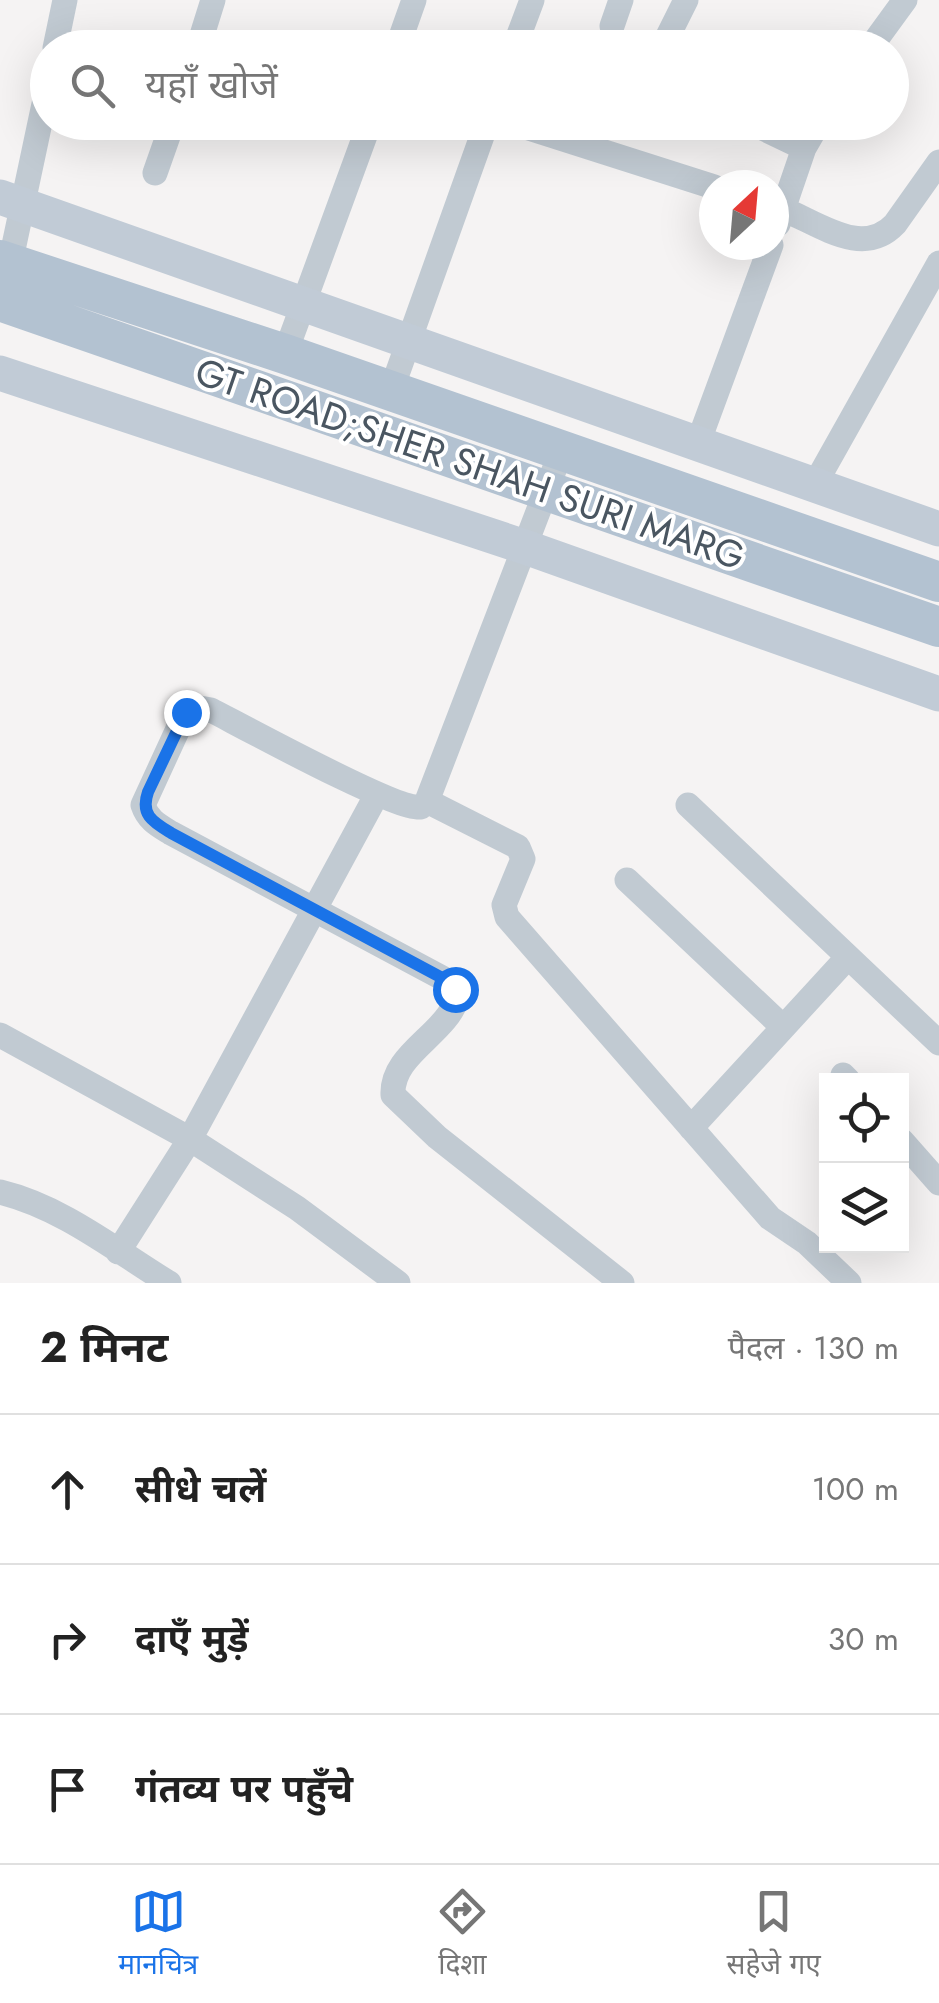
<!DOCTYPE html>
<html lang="hi">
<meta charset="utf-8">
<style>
:root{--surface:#fff;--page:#f6f6f6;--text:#222;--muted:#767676;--line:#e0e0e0;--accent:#1a73e8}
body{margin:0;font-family:Jost,"Noto Sans Devanagari",sans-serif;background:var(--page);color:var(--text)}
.controls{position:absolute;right:30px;bottom:30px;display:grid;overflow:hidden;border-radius:0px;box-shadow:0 10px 40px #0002}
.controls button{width:90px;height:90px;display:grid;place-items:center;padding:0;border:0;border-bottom:2px solid var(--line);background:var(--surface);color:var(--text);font:50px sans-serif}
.compass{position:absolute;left:699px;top:170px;width:90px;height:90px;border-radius:50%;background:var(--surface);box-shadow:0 10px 40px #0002;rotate:26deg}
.stop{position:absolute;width:30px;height:30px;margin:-22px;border:8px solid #1a73e8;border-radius:50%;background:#fff}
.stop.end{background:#1a73e8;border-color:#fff;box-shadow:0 2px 10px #0008}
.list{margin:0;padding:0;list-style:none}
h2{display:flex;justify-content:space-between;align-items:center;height:130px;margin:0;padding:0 40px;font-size:42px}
h2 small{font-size:32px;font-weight:400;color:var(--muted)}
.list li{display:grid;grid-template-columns:65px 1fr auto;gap:30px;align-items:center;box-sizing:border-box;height:150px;padding:0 40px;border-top:2px solid var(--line)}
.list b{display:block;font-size:38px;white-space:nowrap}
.list em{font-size:32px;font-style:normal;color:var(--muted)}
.icon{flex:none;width:55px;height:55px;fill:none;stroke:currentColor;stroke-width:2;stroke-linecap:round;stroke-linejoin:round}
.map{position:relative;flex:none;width:939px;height:1283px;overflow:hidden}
.search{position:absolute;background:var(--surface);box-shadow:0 10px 40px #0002;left:30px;right:30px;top:30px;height:110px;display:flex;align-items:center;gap:25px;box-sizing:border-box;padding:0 35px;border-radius:55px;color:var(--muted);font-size:38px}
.sheet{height:580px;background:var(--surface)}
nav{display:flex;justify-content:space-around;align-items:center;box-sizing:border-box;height:140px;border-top:2px solid var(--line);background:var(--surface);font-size:28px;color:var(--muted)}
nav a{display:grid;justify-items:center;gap:5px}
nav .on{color:var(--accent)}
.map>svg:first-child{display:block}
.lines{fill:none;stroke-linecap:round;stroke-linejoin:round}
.street{stroke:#c1cad2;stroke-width:25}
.secondary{stroke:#c1cbd6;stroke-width:35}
.primary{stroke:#b3c2d1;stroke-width:40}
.route{stroke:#1a73e8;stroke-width:12}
.labels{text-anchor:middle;stroke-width:8;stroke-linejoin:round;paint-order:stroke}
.street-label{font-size:38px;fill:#4a5661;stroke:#fff}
</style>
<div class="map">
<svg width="939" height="1283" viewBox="0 0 939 1283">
<rect width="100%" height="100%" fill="#f5f3f3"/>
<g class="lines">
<!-- street -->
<path class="street" d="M612 26 621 0
M55 48 65 0
M198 48 213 0
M397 48 414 0
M514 48 532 0
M662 48 686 0
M870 48 905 0
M510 122 714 187
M750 122 804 148
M155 173 173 122
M774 206C813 218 860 261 895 224L939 162
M778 224 804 148 819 122
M10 264 48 85
M285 354 370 122
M391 391 487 122
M698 443 771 245
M561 452 427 801 421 807C397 811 244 727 211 710L194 707 183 718 143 805C148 820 158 825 171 833L446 980 458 996C447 1035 391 1053 393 1095L437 1137 622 1283
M815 484 939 263
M427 801 518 847 523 859 504 905 507 917 770 1218 807 1243 849 1283
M688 805 939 1043
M627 880 783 1027
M0 1035 190 1139 297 1208 398 1283
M843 1075 848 1080
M691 1128 848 957
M902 1141 939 1183
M0 1192C62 1207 115 1250 169 1283
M118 1252 190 1139 377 794"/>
<!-- secondary -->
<path class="secondary" d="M0 197 939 529
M0 373 525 547 939 694"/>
<!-- primary -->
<path class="primary" d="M0 260 285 354 939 582
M0 301 939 627"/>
</g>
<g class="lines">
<!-- route -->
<path class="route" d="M186 712 148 792C140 815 153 822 171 833L446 980 455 989"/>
</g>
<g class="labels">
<!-- street labels -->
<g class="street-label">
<text transform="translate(470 464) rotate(19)" y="13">GT ROAD;SHER SHAH SURI MARG</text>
</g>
</g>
</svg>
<div class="controls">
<button><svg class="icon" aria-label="locate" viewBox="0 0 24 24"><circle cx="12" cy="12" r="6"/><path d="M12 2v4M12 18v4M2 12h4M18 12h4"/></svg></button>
<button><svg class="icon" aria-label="layers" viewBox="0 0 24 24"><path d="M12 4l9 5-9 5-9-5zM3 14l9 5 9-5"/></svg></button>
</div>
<svg class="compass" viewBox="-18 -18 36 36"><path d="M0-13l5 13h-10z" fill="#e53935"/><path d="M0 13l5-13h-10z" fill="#767676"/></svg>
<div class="stop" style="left:455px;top:989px"></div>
<div class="stop end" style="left:186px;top:712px"></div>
<div class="search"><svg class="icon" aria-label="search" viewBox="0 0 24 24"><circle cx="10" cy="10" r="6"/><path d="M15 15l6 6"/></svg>यहाँ खोजें</div>
</div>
<section class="sheet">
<h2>2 मिनट<small>पैदल · 130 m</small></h2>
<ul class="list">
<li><svg class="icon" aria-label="ahead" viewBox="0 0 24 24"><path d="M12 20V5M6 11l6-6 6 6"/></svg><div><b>सीधे चलें</b></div><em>100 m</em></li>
<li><svg class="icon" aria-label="right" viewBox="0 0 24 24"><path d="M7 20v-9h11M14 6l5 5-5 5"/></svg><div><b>दाएँ मुड़ें</b></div><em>30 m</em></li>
<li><svg class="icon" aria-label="arrive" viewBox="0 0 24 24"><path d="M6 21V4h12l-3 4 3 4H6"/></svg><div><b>गंतव्य पर पहुँचे</b></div></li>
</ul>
</section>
<nav>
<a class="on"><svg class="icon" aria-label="map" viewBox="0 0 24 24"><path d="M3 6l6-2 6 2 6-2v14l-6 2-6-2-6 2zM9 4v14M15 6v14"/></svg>मानचित्र</a>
<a><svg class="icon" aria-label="directions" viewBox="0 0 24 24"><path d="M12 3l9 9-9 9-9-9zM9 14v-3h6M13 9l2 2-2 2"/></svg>दिशा</a>
<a><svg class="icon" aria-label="saved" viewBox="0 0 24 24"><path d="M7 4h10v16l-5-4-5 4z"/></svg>सहेजे गए</a>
</nav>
